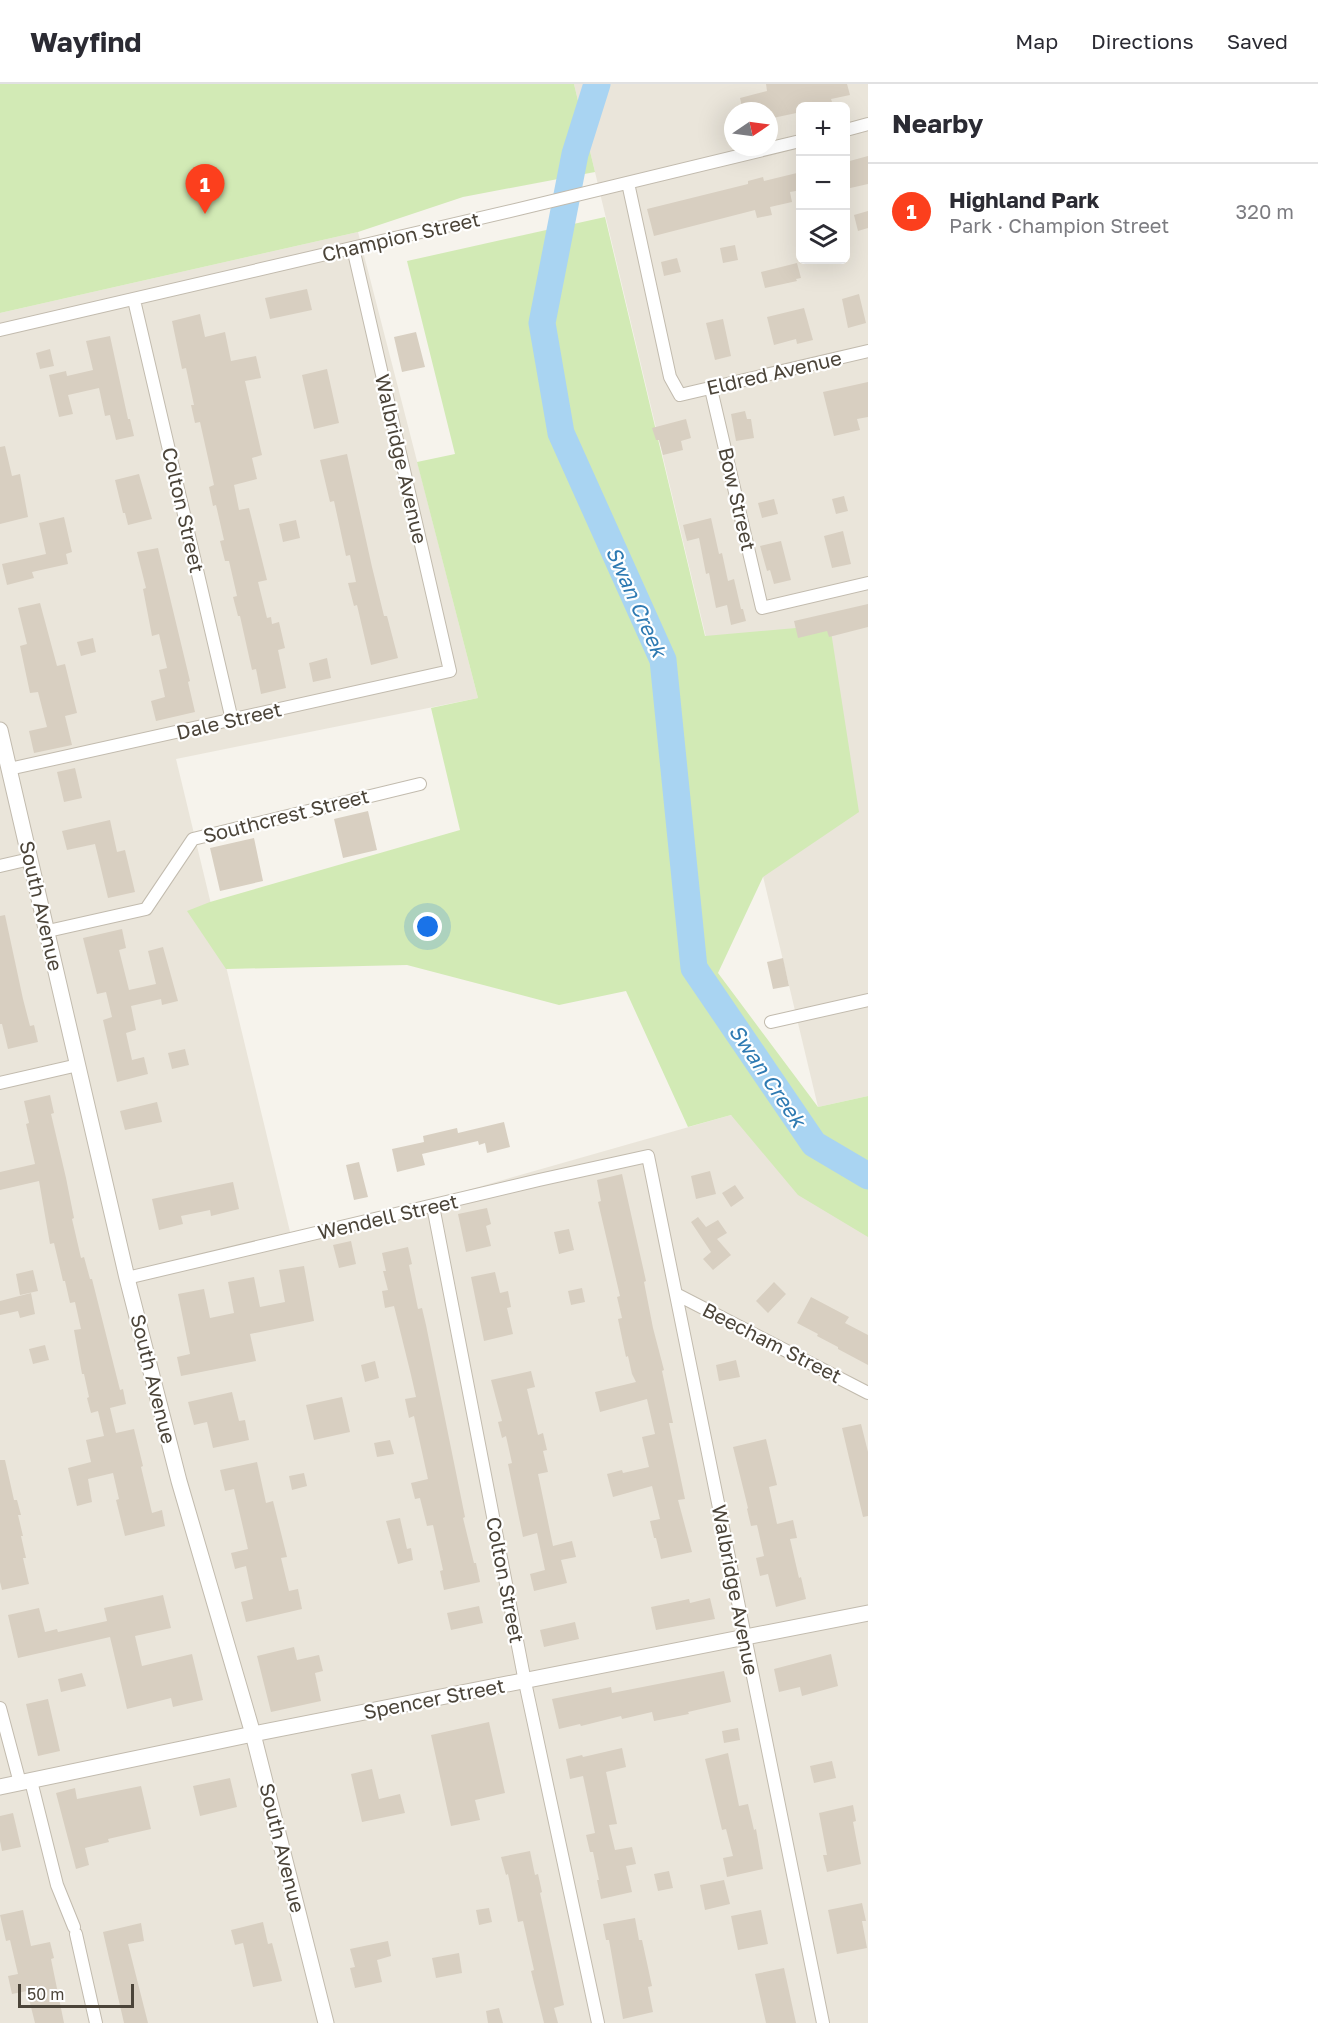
<!DOCTYPE html>
<meta charset="utf-8">
<style>
:root{--surface:#fff;--page:#f7f7f7;--text:#2b2b33;--muted:#7c7c81;--line:#e1e1e2;--accent:#fc3f1d}
body{margin:0;font-family:"Golos Text",sans-serif;background:var(--page);color:var(--text)}
.controls{position:absolute;right:18px;top:18px;display:grid;overflow:hidden;border-radius:9px;box-shadow:0 6px 24px #0002}
.controls button{width:54px;height:54px;display:grid;place-items:center;padding:0;border:0;border-bottom:2px solid var(--line);background:var(--surface);color:var(--text);font:30px sans-serif}
.compass{position:absolute;left:724px;top:18px;width:54px;height:54px;border-radius:50%;background:var(--surface);box-shadow:0 6px 24px #0002;rotate:77deg}
.scale{position:absolute;left:18px;bottom:15px;width:116px;box-sizing:border-box;padding-left:6px;border:3px solid #4b4439;border-top:0;font-size:16px;line-height:21px;white-space:nowrap;color:#4b4439;-webkit-text-stroke:4px #fff;paint-order:stroke}
.you{position:absolute;left:428px;top:843px;width:21px;height:21px;margin:-15px;border:4px solid #fff;border-radius:50%;background:#1a73e8;box-shadow:0 0 0 9px #1a73e833}
.badge{display:grid;place-items:center;width:39px;height:39px;border-radius:50%;background:var(--accent);color:#fff;font-size:20px;font-weight:700}
.pin{position:absolute;translate:-50% -50px;filter:drop-shadow(0 2px 3px #0008)}
.pin::after{content:'';position:absolute;top:32px;width:21px;height:18px;background:inherit;clip-path:polygon(0 0,100% 0,50% 100%)}
.list{margin:0;padding:0;list-style:none}
h2{display:flex;justify-content:space-between;align-items:center;height:78px;margin:0;padding:0 24px;font-size:26px}
h2 small{font-size:20px;font-weight:400;color:var(--muted)}
.list li{display:grid;grid-template-columns:39px 1fr auto;gap:18px;align-items:center;box-sizing:border-box;height:96px;padding:0 24px;border-top:2px solid var(--line)}
.list b{display:block;font-size:22px;white-space:nowrap}
.list p{margin:0;font-size:20px;white-space:nowrap;color:var(--muted)}
.list em{font-size:20px;font-style:normal;color:var(--muted)}
.icon{flex:none;width:33px;height:33px;fill:none;stroke:currentColor;stroke-width:2;stroke-linecap:round;stroke-linejoin:round}
.map{position:relative;flex:none;width:868px;height:1939px;overflow:hidden}
header{display:flex;align-items:center;gap:36px;box-sizing:border-box;height:84px;padding:0 30px;background:var(--surface);border-bottom:2px solid var(--line)}
header strong{font-size:28px}
nav{display:flex;gap:33px;margin-inline-start:auto;font-size:21px}
main{display:flex}
aside{flex:1;background:var(--surface)}
.map>svg:first-child{display:block}
.residential{fill:#eae5da;fill-rule:evenodd}
.green{fill:#d2eab5}
.lines{fill:none;stroke-linecap:round;stroke-linejoin:round}
.river{stroke:#a9d4f2;stroke-width:27}
.building{fill:#d8cfc1}
.minor-casing{stroke:#c2bbae;stroke-width:14}
.tertiary-casing{stroke:#c2bbae;stroke-width:17}
.minor{stroke:#fff;stroke-width:12}
.tertiary{stroke:#fff;stroke-width:15}
.labels{text-anchor:middle;stroke-width:4.5;stroke-linejoin:round;paint-order:stroke}
.street-label{font-size:20px;fill:#4b4439;stroke:#fff}
.water-label{font-size:21px;font-style:italic;fill:#2e7ab2;stroke:#fff}
</style>
<header>
<strong>Wayfind</strong>
<nav><a>Map</a><a>Directions</a><a>Saved</a></nav>
</header>
<main>
<div class="map">
<svg width="868" height="1939" viewBox="0 0 868 1939">
<rect width="100%" height="100%" fill="#f6f3ec"/>
<!-- residential -->
<path class="residential" d="M574 0H868V1012L818 1023ZM800 22H846V176H800ZM733 27H769V63H733Z
M358 148 478 614 176 675 292 1156 731 1031 868 1113V1939H0V229Z"/>
<!-- green -->
<path class="green" d="M0 0H574L595 88 463 113 358 148 0 229Z
M605 133 705 552 830 541 859 728 763 793 718 889 818 1023 868 1012V1153L798 1111 731 1031 688 1043 626 907 559 921 407 881 226 885 187 827 210 818 460 746 431 624 478 614 417 378 455 370 407 177Z"/>
<g class="lines">
<!-- river -->
<path class="river" d="M597 0 575 70 542 239 561 349 663 576 694 884 814 1060 868 1092"/>
</g>
<!-- building -->
<path class="building" d="M766 0H847L850 11 831 15 832 18 815 22H801V28L773 34 772 27H743L740 14 767 7Z
M868 72V100L846 105V78Z
M801 88V106L790 108 792 118 770 123 772 131 757 134 755 126 654 152 647 125 748 100V97L763 93 764 97Z
M868 127V144L858 147 854 131Z
M735 161 738 176 723 179 720 164Z
M677 174 681 188 664 192 661 178Z
M797 179 801 194 796 195 797 197 765 204 761 188Z
M307 205 312 226 270 235 265 214Z
M859 210 866 239 848 244 842 215Z
M804 224 813 256 797 260 796 255 774 261 767 233Z
M200 230 205 253 225 248 231 277 256 272 261 294 245 297 262 371 252 374 257 395 234 401 239 426 249 424 267 496 258 498 267 534 271 533 272 540 279 538 285 564 278 566 286 604 261 610 256 585 252 586 240 532H238L233 513 237 512 229 477H225L220 457 224 456 216 421 213 422 209 403 214 401 200 338 195 339 191 321H194L186 284 182 285 172 237Z
M723 235 731 272 715 276 706 239Z
M416 248 425 283 402 288 394 253Z
M110 252 128 335H130L134 352 116 356 110 331 105 332 99 304 68 311 73 330 59 333 49 291 66 287 67 292 93 286 86 257Z
M50 265 54 282 40 285 36 269Z
M327 285 339 339 314 345 302 291Z
M868 298V333L857 335 860 346 834 352 823 308Z
M745 327 747 335H751L754 354 736 357 731 330Z
M686 335 691 354 681 357 683 366 663 371 659 356H656L652 344Z
M5 362 12 392 20 390 28 433 0 440V363Z
M347 370 372 483 384 532H387L398 574 371 581 357 521 354 522 348 499 356 498 350 471 346 472 334 417 330 418 320 376Z
M139 390 152 435 128 441 125 429H123L115 396Z
M844 412 848 427 836 430 832 415Z
M774 415 778 430 762 434 758 419Z
M64 433 72 468 66 470 68 480 32 488 34 494 7 501 2 480 46 470 39 439Z
M711 434 719 470 722 469 728 497 734 495 741 525H743L746 537 731 541 727 521 716 524 709 489 706 490 699 454 687 457 683 441Z
M296 436 300 454 283 458 279 440Z
M843 447 851 480 832 484 824 452Z
M781 457 791 496 774 500 770 486 767 487 760 462Z
M158 464 190 597 188 598 195 628 156 637 151 617 165 613 159 586 167 584 159 550 152 552 143 505 146 504 137 468Z
M40 519 57 582 65 580 77 629 65 632 72 661 34 669 29 647 47 643 38 608 30 609 20 562 27 560 18 524Z
M868 520V543L829 553 827 547 798 554 794 537Z
M93 554 96 568 81 572 77 558Z
M327 574 331 594 313 598 309 579Z
M75 684 82 714 64 718 57 688Z
M368 727 377 766 343 774 334 735Z
M110 736 117 768 125 766 135 808 108 814 95 760 67 766 62 747Z
M254 754 263 797 220 807 210 764Z
M5 831 23 915 30 942 34 941 38 958 8 965 2 940H0V832Z
M122 845 126 864 119 866 129 906 156 900 148 867 163 863 178 917 162 921 161 915 131 922 136 946 126 949 132 976 144 973 148 990 117 998 103 936 112 933 106 908 97 910 83 854Z
M783 874 789 902 773 905 767 878Z
M185 965 189 981 172 985 168 969Z
M50 1011 54 1029 51 1030 66 1094 74 1134 72 1135 81 1174 84 1173 90 1195H92L120 1306 123 1305 126 1320 110 1324 116 1349 134 1345 143 1382 141 1383 152 1429 162 1426 165 1442 125 1452 116 1416 119 1415 113 1389 88 1395 92 1418 77 1422 68 1384 91 1378 86 1356 104 1352 98 1327 91 1329 87 1314 89 1313 84 1290H82L74 1246 81 1245 75 1218 70 1219 65 1197H63L54 1159 50 1160 39 1097 0 1106V1088L35 1080 26 1040 29 1039 24 1017Z
M157 1018 162 1038 125 1046 120 1027Z
M504 1038 510 1063 487 1069 485 1059 479 1061 478 1057 422 1070 425 1081 397 1088 392 1065 424 1058 423 1052 457 1044 458 1049Z
M359 1078 368 1113 354 1116 346 1081Z
M710 1087 716 1110 696 1115 691 1092Z
M622 1090 646 1197 644 1198 653 1244 664 1286 662 1287 673 1339H669L685 1415 678 1416 692 1468 661 1475 656 1454H654L650 1437 660 1435 652 1402 613 1413 607 1390 622 1386 623 1389 649 1383 642 1353 655 1350 647 1315 600 1328 595 1308 636 1298 632 1290 628 1272 626 1273 618 1235 622 1234 617 1213 620 1212 598 1118 601 1117 597 1096Z
M233 1098 239 1125 211 1132 210 1126 181 1132 183 1140 159 1146 152 1115Z
M735 1101 744 1114 731 1123 722 1109Z
M487 1124 491 1140 486 1142 491 1162 466 1168 458 1130Z
M698 1133 706 1143 718 1136 727 1149 717 1155 731 1171 713 1186 703 1175 711 1168 691 1138Z
M569 1145 574 1166 559 1170 554 1148Z
M351 1157 356 1180 339 1184 333 1161Z
M408 1163 412 1180 409 1181 418 1225 422 1224 426 1241 465 1433 463 1434 474 1479H476L480 1498 444 1506 440 1487 443 1486 433 1441 427 1442 420 1414 415 1415 411 1399 428 1395 414 1332 409 1334 405 1315 416 1313 411 1291 394 1222 385 1224 382 1207 388 1206 383 1187H386L382 1169Z
M304 1182 314 1237 250 1250 256 1277 181 1292 177 1273 190 1270 178 1210 204 1205 210 1234 234 1229 228 1198 254 1193 260 1223 285 1218 279 1186Z
M33 1186 38 1207 20 1211 16 1190Z
M495 1188 500 1209 508 1207 511 1223 507 1224 513 1250 484 1257 471 1193Z
M774 1198 786 1210 768 1229 756 1217Z
M582 1204 585 1218 571 1221 568 1207Z
M31 1209 35 1230 20 1234 18 1227 0 1231V1217Z
M811 1213 849 1233 845 1239 868 1251V1281L838 1265V1263L817 1252 818 1250 797 1239Z
M45 1261 49 1276 33 1280 29 1265Z
M736 1276 740 1293 719 1297 716 1281Z
M375 1277 379 1294 365 1298 361 1281Z
M531 1287 535 1303 527 1305 538 1351 543 1349 547 1366 543 1367 548 1388 538 1390 553 1462 572 1457 576 1473 561 1476 567 1499 534 1507 530 1490 545 1486 537 1449 523 1453 508 1380 512 1379 506 1352 502 1354 498 1338 502 1337 491 1296Z
M232 1308 239 1337 245 1336 249 1356 213 1364 207 1338 194 1341 188 1318Z
M342 1313 350 1348 314 1356 306 1321Z
M861 1340 868 1368V1432L863 1433 842 1344Z
M766 1355 777 1401 769 1403 777 1440 793 1436 797 1454 790 1455 799 1494 801 1493 806 1515 776 1523 768 1490 760 1492 756 1474 764 1472 757 1441 751 1442 747 1425 748 1424 733 1363Z
M390 1356 394 1370 377 1373 374 1359Z
M0 1376H5L14 1416H17L21 1431H18L23 1452H21L26 1474H23L29 1500 2 1506 0 1498Z
M257 1378 266 1419 273 1417 287 1473 281 1474 289 1507 298 1505 302 1525 246 1538 241 1518 253 1515 246 1482 235 1485 231 1469 248 1465 234 1405 225 1407 220 1386Z
M304 1389 307 1402 292 1406 289 1392Z
M400 1434 407 1465 411 1464 413 1476 398 1480 386 1437Z
M163 1511 171 1544 135 1552 142 1582 192 1570 203 1616 173 1623 171 1614 127 1625 110 1553 18 1574 8 1531 39 1524 45 1548 57 1545 58 1548 107 1537 104 1524Z
M710 1514 715 1535 656 1546 651 1523 689 1515 690 1519Z
M479 1522 483 1539 451 1546 447 1529Z
M575 1538 579 1555 544 1563 540 1546Z
M294 1563 297 1576 319 1571 323 1587 315 1589 321 1617 271 1628 257 1572Z
M831 1570 838 1602 802 1612 800 1603 779 1608 774 1585Z
M724 1587 731 1618 688 1628 689 1630 654 1637 652 1628 622 1635 621 1632 581 1642 580 1640 559 1645 552 1615 611 1603 612 1609Z
M82 1589 86 1602 61 1608 58 1595Z
M48 1615 60 1667 38 1672 26 1620Z
M489 1638 505 1709 475 1716 480 1736 451 1742 431 1651Z
M738 1644 740 1656 724 1659 722 1647Z
M622 1664 626 1683 606 1688 617 1740 609 1741 615 1766 632 1763 636 1780 626 1782 632 1808 601 1815 597 1796H599L593 1768H590L586 1751 595 1749 583 1692 570 1695 566 1675 582 1671 583 1673Z
M728 1669 739 1722 748 1720 754 1746 756 1745 763 1785 727 1793 723 1774 733 1772 726 1745 722 1746 705 1675Z
M832 1677 836 1694 814 1699 810 1682Z
M372 1685 379 1715 400 1710 405 1729 362 1738 351 1690Z
M230 1694 237 1723 200 1732 193 1702Z
M141 1702 151 1745 108 1755 109 1758 85 1764 89 1781 76 1785 56 1709 75 1704 77 1715Z
M853 1721 856 1737 853 1738 861 1780 827 1788 823 1771H827L819 1729Z
M13 1729 21 1763 2 1767 0 1757V1732Z
M530 1767 535 1791 538 1790 542 1808 540 1809 564 1921 554 1924 558 1939H544L531 1887 534 1886 523 1837 518 1838 508 1790 506 1791 501 1773Z
M669 1787 673 1804 658 1807 654 1790Z
M724 1796 730 1820 705 1826 700 1801Z
M862 1819 866 1837H862L867 1864 837 1870 828 1826Z
M489 1824 492 1838 479 1841 476 1826Z
M23 1826 31 1862 50 1858 54 1874 51 1875 64 1939H35L27 1907 12 1910 8 1892 18 1890 10 1856 6 1857 0 1831Z
M761 1826 768 1860 738 1866 731 1832Z
M635 1834 639 1856H642L652 1902 648 1903 653 1928 623 1935 609 1856H606L603 1840Z
M263 1838 268 1860 272 1859 282 1897 253 1903 243 1859 235 1861 231 1846Z
M141 1839 144 1857 128 1860 148 1939H124L103 1848Z
M388 1857 391 1872 377 1876 382 1898 355 1904 350 1884 355 1883 350 1865Z
M459 1869 462 1889 436 1894 432 1874Z
M784 1884 796 1939H766L755 1890Z
M499 1924 503 1939H488L486 1927Z"/>
<g class="lines">
<!-- minor casing -->
<g class="minor-casing">
<path id="minor" d="M846 46 868 40
M628 99 670 293 680 311 868 267
M134 216 232 636
M0 246 519 125 800 57
M711 305 762 524 868 499
M9 685 450 587 353 164
M0 782 30 775
M48 847 146 825 193 755 420 700
M771 938 868 916
M0 999 78 981
M433 1122 525 1598 598 1939
M127 1194 539 1096 648 1072 823 1939
M676 1210 868 1309
M0 1624 20 1699
M31 1697 57 1801 74 1843
M76 1850 96 1939"/>
</g>
<!-- tertiary casing -->
<g class="tertiary-casing">
<path id="tertiary" d="M0 646 127 1194 179 1397 253 1650 326 1939
M0 1703 253 1650 868 1529"/>
</g>
<!-- minor -->
<use href="#minor" class="minor"/>
<!-- tertiary -->
<use href="#tertiary" class="tertiary"/>
</g>
<g class="labels">
<!-- street labels -->
<g class="street-label">
<text transform="translate(401 153) rotate(-13)" y="7">Champion Street</text>
<text transform="translate(774 289) rotate(-13)" y="7">Eldred Avenue</text>
<text transform="translate(401 375) rotate(77)" y="7">Walbridge Avenue</text>
<text transform="translate(737 415) rotate(77)" y="7">Bow Street</text>
<text transform="translate(183 426) rotate(77)" y="7">Colton Street</text>
<text transform="translate(229 637) rotate(-13)" y="7">Dale Street</text>
<text transform="translate(286 732) rotate(-14)" y="7">Southcrest Street</text>
<text transform="translate(41 822) rotate(77)" y="7">South Avenue</text>
<text transform="translate(388 1133) rotate(-13)" y="7">Wendell Street</text>
<text transform="translate(772 1259) rotate(27)" y="7">Beecham Street</text>
<text transform="translate(153 1295) rotate(76)" y="7">South Avenue</text>
<text transform="translate(505 1496) rotate(79)" y="7">Colton Street</text>
<text transform="translate(735 1506) rotate(79)" y="7">Walbridge Avenue</text>
<text transform="translate(434 1615) rotate(-11)" y="7">Spencer Street</text>
<text transform="translate(282 1764) rotate(76)" y="7">South Avenue</text>
</g>
<!-- water labels -->
<g class="water-label">
<text transform="translate(636 518) rotate(66)" y="7">Swan Creek</text>
<text transform="translate(767 992) rotate(56)" y="7">Swan Creek</text>
</g>
</g>
</svg>
<div class="controls">
<button>+</button>
<button>−</button>
<button><svg class="icon" aria-label="layers" viewBox="0 0 24 24"><path d="M12 4l9 5-9 5-9-5zM3 14l9 5 9-5"/></svg></button>
</div>
<svg class="compass" viewBox="-18 -18 36 36"><path d="M0-13l5 13h-10z" fill="#e53935"/><path d="M0 13l5-13h-10z" fill="#7c7c81"/></svg>
<div class="scale">50 m</div>
<div class="you"></div>
<div class="pin badge" style="left:205px;top:130px">1</div>
</div>
<aside>
<h2>Nearby<small></small></h2>
<ul class="list">
<li><span class="badge">1</span><div><b>Highland Park</b><p>Park · Champion Street</p></div><em>320 m</em></li>
</ul>
</aside>
</main>
